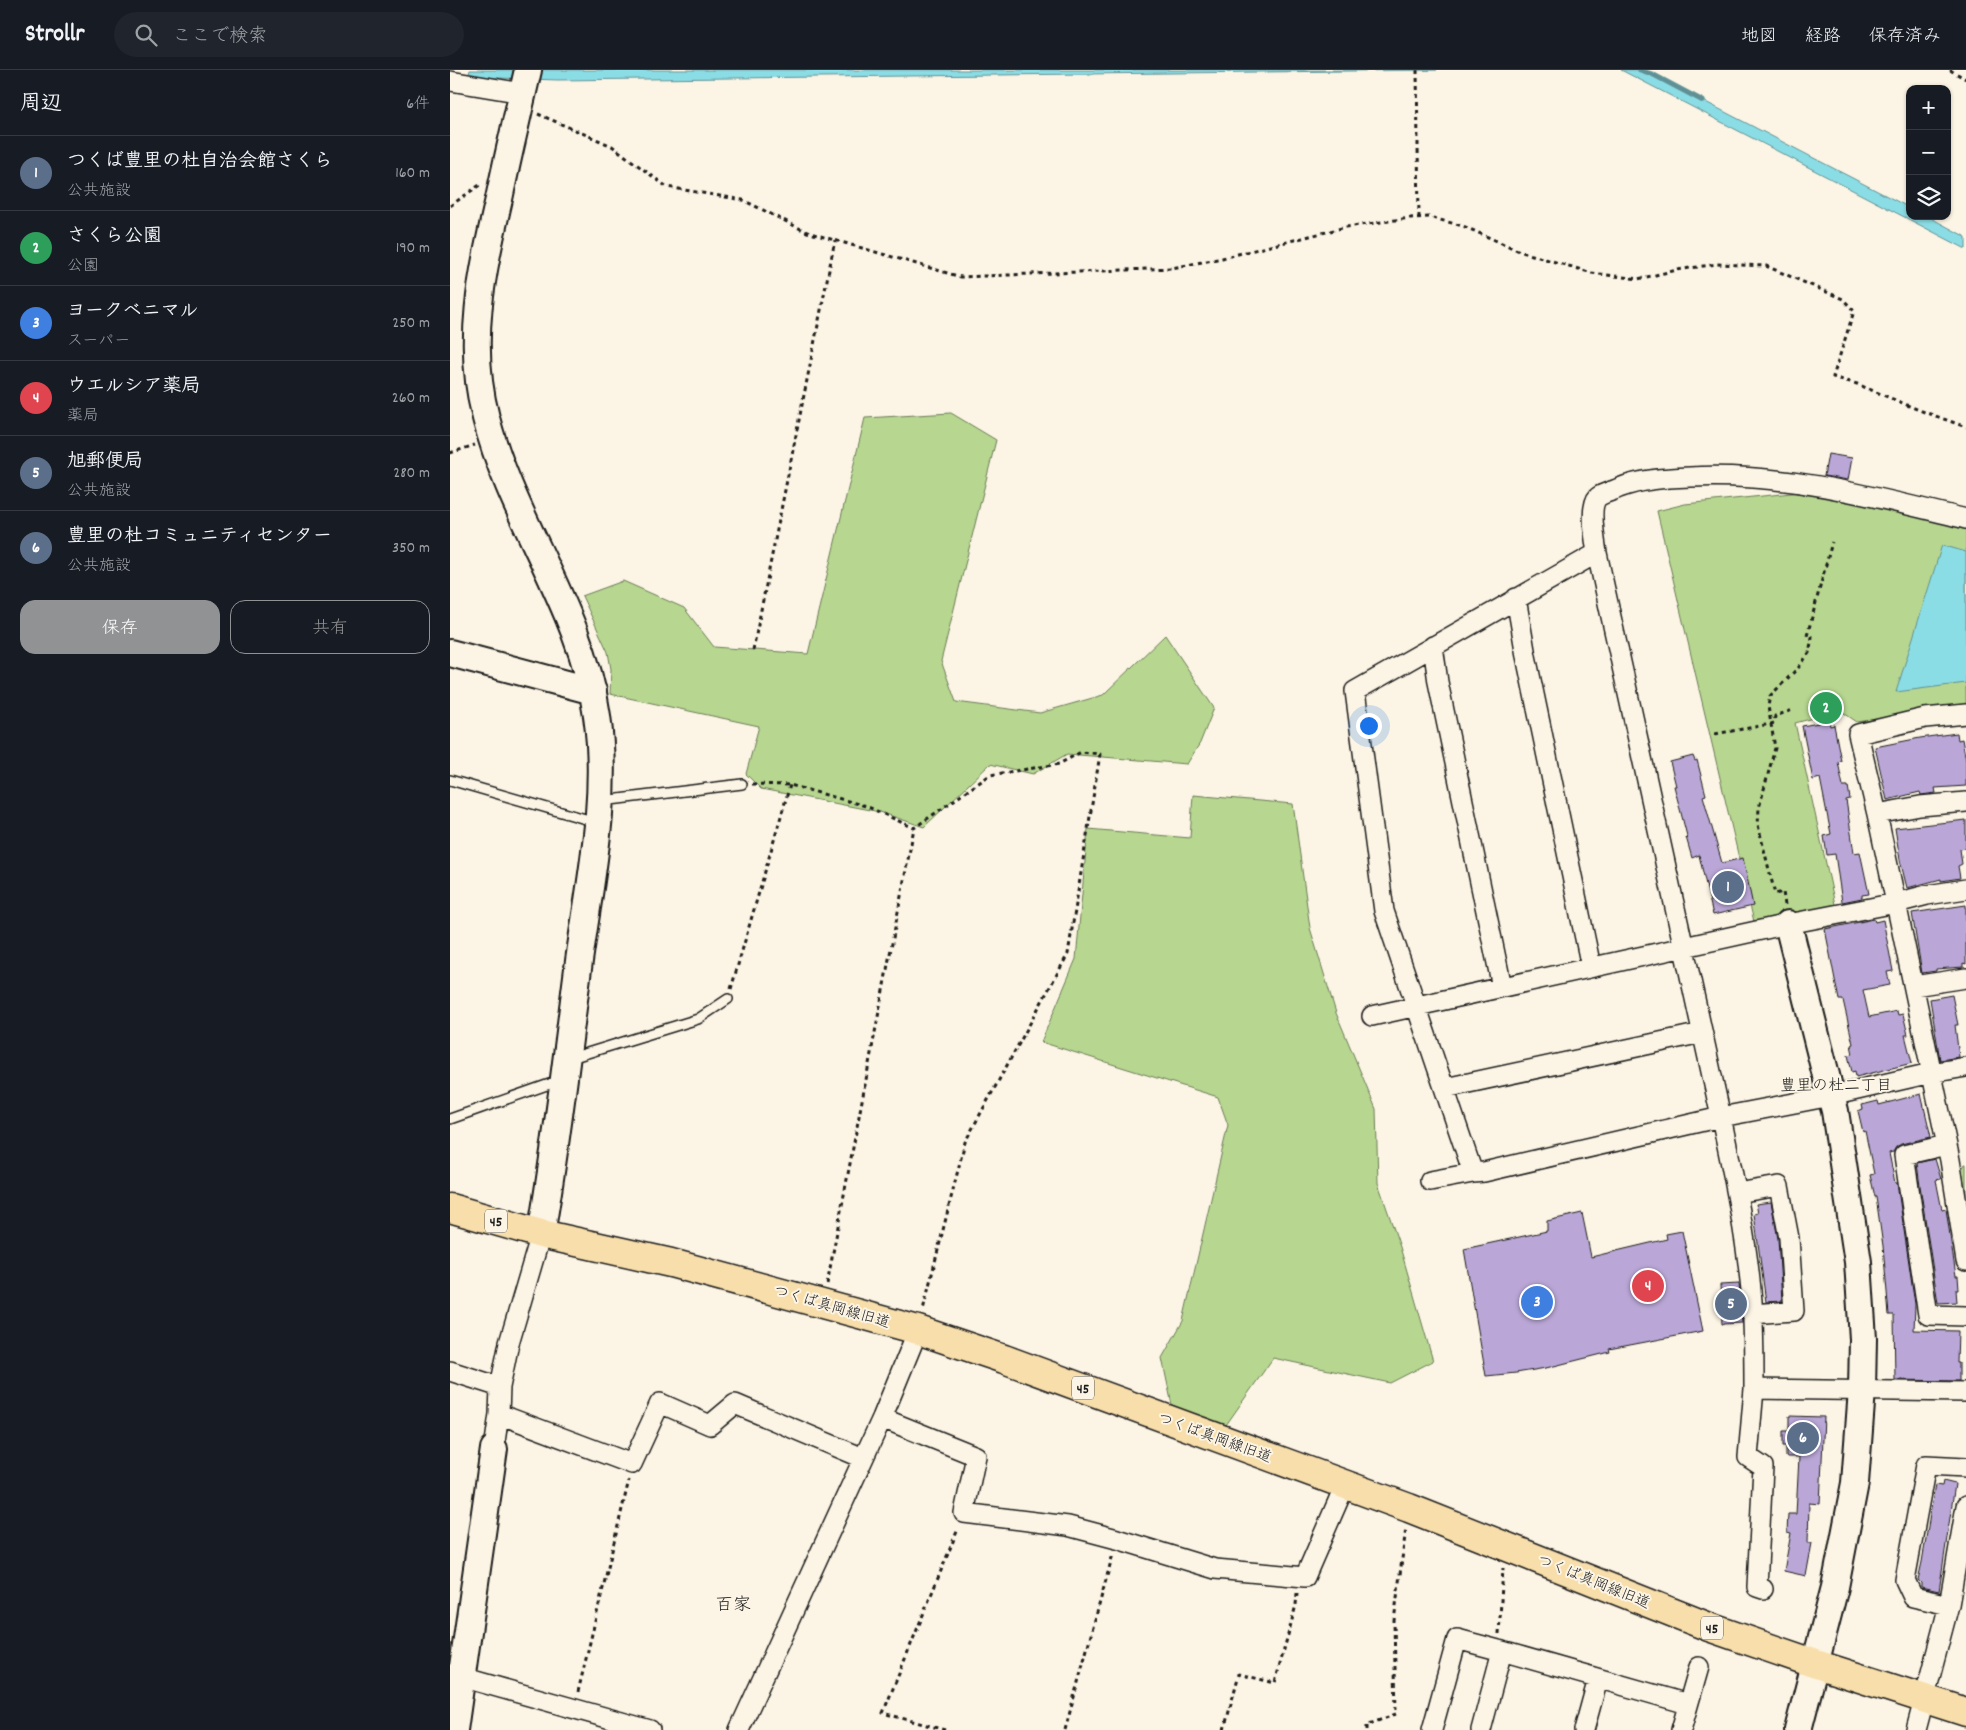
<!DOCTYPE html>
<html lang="ja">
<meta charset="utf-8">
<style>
:root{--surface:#171b24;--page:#20242c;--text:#f1f3f6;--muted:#9ea1a6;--line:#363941;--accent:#919294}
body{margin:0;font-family:Dekko,"Klee One",sans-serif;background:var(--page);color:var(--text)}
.controls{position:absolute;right:15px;top:15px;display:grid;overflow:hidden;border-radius:10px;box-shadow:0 1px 4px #0004}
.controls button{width:45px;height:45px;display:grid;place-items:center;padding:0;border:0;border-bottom:1px solid var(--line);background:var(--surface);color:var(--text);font:25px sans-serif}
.you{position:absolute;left:918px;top:655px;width:18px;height:18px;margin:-12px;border:4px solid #fff;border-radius:50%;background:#1a73e8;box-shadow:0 0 0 8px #1a73e833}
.badge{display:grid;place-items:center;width:32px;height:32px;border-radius:50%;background:var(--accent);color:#fff;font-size:16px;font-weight:700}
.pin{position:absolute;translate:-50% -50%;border:2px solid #fff;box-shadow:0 1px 5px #0006}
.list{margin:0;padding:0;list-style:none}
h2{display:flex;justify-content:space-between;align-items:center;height:65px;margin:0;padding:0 20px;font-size:21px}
h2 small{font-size:16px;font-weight:400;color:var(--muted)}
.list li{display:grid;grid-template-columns:32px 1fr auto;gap:15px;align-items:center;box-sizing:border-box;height:75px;padding:0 20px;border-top:1px solid var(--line)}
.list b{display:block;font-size:19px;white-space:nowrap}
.list p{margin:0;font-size:16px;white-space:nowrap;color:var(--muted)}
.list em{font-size:16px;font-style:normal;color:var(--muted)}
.actions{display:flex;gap:10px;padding:15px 20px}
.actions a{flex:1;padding:11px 0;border:1px solid var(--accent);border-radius:15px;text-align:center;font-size:18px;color:var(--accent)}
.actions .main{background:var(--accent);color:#fff}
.icon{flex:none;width:28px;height:28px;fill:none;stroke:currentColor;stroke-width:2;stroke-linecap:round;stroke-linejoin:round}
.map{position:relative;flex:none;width:1516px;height:1660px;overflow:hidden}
header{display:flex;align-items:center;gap:30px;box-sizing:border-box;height:70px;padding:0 25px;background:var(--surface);border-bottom:1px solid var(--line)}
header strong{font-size:24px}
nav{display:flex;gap:28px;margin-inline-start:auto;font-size:18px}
.search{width:350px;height:45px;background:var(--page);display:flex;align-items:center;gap:12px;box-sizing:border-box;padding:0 18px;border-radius:28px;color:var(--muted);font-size:19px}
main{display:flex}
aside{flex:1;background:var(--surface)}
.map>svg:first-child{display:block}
.green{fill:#b7d790;stroke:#6a7a56}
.water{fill:#8bdde5;stroke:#5f9095}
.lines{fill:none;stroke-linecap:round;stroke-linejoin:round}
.stream{stroke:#5f9095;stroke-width:5}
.building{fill:#baa7d7;stroke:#1c1c1c}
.lane-casing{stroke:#1c1c1c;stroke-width:12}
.street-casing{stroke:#1c1c1c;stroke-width:22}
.secondary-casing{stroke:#1c1c1c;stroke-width:30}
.primary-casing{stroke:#1c1c1c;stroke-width:31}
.path{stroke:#1c1c1c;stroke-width:3;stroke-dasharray:4 4;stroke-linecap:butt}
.lane{stroke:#fcf5e5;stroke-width:9}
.street{stroke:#fcf5e5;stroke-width:19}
.secondary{stroke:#fcf5e5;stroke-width:26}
.primary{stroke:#f8deab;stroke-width:28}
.labels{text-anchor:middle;stroke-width:4;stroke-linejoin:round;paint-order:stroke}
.shield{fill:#fcf5e5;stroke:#5f5d58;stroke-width:1}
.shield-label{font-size:14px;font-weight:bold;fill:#1c1c1c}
.street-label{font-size:15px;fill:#1c1c1c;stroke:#fcf5e5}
.neighbourhood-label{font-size:16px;fill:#1c1c1c;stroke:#fcf5e5}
.quarter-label{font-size:18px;fill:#1c1c1c;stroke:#fcf5e5}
</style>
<header>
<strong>Strollr</strong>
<div class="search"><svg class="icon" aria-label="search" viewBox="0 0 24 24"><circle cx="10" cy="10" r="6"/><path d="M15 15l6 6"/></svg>ここで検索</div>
<nav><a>地図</a><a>経路</a><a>保存済み</a></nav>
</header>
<main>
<aside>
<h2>周辺<small>6件</small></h2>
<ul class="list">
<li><span class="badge" style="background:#5c6f8a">1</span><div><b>つくば豊里の杜自治会館さくら</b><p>公共施設</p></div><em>160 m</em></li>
<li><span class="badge" style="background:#2e9e5b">2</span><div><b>さくら公園</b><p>公園</p></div><em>190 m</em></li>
<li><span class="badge" style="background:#3f7fe0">3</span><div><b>ヨークベニマル</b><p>スーパー</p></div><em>250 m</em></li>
<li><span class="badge" style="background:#e0444e">4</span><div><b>ウエルシア薬局</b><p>薬局</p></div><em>260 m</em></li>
<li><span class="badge" style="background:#5c6f8a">5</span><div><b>旭郵便局</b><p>公共施設</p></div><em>280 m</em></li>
<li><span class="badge" style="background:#5c6f8a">6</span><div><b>豊里の杜コミュニティセンター</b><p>公共施設</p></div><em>350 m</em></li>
</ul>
<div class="actions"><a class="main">保存</a><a>共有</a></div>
</aside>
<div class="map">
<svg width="1516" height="1660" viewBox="0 0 1516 1660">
<rect width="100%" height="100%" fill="#fcf5e5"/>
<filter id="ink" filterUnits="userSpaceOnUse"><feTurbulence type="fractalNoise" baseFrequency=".02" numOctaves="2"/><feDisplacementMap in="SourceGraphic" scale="10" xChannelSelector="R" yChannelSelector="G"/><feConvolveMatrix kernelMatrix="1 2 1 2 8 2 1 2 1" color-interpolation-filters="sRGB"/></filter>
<g filter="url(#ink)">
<!-- green -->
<path class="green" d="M501 343 546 370 491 591 506 632 590 643 653 625 715 565 764 638 750 673 737 694 617 684 583 704 540 694 474 757 430 742 311 719 296 704 309 656 160 624 161 599 158 582 132 526 173 511 234 538 264 577 358 584 415 348Z
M1361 421 1516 459V636L1407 652 1391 641 1345 653 1386 839 1305 856 1207 441 1235 434Z
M743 725 843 734 860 858 886 943 926 1039 928 1113 950 1177 983 1291 940 1313 823 1288 762 1375 729 1368 712 1288 733 1251 778 1055 768 1027 591 972 626 889 638 759 740 768Z
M1515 1094H1516V1151L1508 1105Z"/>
<!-- water -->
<path class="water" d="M20 0H987L108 10 18 7Z
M1171 0H1194L1460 138V146H1477L1516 167V179Z
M1492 475 1516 482V613L1446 622Z"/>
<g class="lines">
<!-- stream -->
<path class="stream" d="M1190 0 1202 4 1253 31"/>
</g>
<!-- building -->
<path class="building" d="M1378 384 1402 388 1398 410 1374 406Z
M1379 651 1380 656 1384 655 1391 691 1388 692 1393 716H1398L1400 729 1396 730 1404 783 1410 782 1419 824 1412 825V828L1392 832 1385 784 1377 785 1374 766 1381 764 1370 708 1363 710 1352 656Z
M1507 663 1508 670 1512 669 1516 691V716L1485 718 1486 723 1471 725 1470 722 1437 730 1425 677 1470 668Z
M1243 686 1245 691 1247 690 1256 725 1253 726 1272 793 1293 788 1303 836 1263 845 1249 785 1242 788 1236 767 1237 766 1224 716H1226L1220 692Z
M1516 750V778L1510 779 1512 794 1508 796 1510 808 1491 811V809L1457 818 1450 790 1445 758Z
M1516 835V894L1513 893V897L1486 899V901L1472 903 1462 843Z
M1424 849 1425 852 1433 850 1443 901 1437 902 1440 915 1413 920 1419 947 1447 941 1448 945 1453 944 1458 965H1455L1462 993 1406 1007 1405 1001 1402 1002 1398 985 1403 984 1401 975 1403 974 1393 930H1389L1375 859Z
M1502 925 1508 955H1505L1509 987 1490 990 1480 929Z
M1471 1024 1481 1067 1451 1074 1446 1077 1443 1082 1439 1083 1445 1113H1447L1465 1234 1464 1260 1508 1261 1507 1293H1509V1311L1445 1310 1444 1245H1439L1433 1176 1426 1127H1425L1420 1105 1424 1104 1415 1061 1413 1062 1408 1041 1413 1039 1412 1035 1428 1031 1429 1035Z
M1485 1089 1491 1109 1486 1110 1492 1140 1496 1139 1506 1206H1508L1509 1220H1506L1507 1232 1488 1233 1469 1109 1467 1093Z
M1321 1132 1328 1169 1332 1231 1316 1232 1304 1144 1308 1143 1306 1134Z
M1132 1143 1141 1187 1217 1169 1216 1164 1232 1161 1253 1261 1159 1279 1160 1282 1096 1298 1066 1303 1036 1306 1014 1179 1097 1161V1151Z
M1289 1214 1292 1253 1272 1254 1270 1215Z
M1339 1346 1374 1347 1370 1434 1359 1433 1358 1473H1362L1356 1506 1334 1501 1341 1463 1337 1462 1338 1444H1346L1349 1387H1336V1376H1333V1361H1339Z
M1493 1411 1505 1414 1489 1521 1471 1517V1513L1468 1510 1472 1492 1485 1415 1492 1416Z"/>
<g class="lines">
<!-- lane casing -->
<g class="lane-casing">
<path id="lane" d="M0 710 146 752
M152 731 292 714
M121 988 248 949 278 929
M0 1049 111 1010"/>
</g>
<!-- street casing -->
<g class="street-casing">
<path id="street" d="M0 11 73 23
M1147 483C1145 470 1139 436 1148 427 1153 423 1163 421 1169 418 1192 409 1216 408 1240 407 1334 402 1425 427 1516 449
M1066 528 1076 586 1141 897
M983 576 988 612 1052 917
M1516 732 1470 736 1427 744 1446 833 1477 825 1516 819
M1427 744 1408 664 1475 648 1516 644
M1464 916 1516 908
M922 946 1338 854 1446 833 1500 1090 1516 1191
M1516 997 1481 1003 1381 1026 1271 1047 1034 1102 1023 1103 934 841 905 621 1147 483 1271 1047C1284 1108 1297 1169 1302 1231 1304 1260 1304 1290 1304 1319L1516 1322
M995 1018 1252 963
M1496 1075 1454 1085 1478 1245 1516 1246
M980 1111 1023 1103
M1287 1123 1329 1116 1339 1168 1344 1241 1302 1244
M0 1301 50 1317
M1304 1319 1298 1387 1313 1397 1307 1517 1313 1519
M49 1344 182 1394 210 1333 260 1355 285 1334 413 1388
M432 1348 526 1386 514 1443 618 1456 667 1469 765 1499 855 1507 895 1415
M44 1379 49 1344 50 1317 59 1273 91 1164
M1499 1535 1463 1527 1455 1510 1476 1395 1516 1397
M1 1604 200 1660
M289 1660 432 1348 468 1260
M982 1660 1007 1569 1052 1581
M1031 1660 1052 1581 1238 1634
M1134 1660 1148 1609
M1231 1660 1249 1597
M1466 1660 1499 1535 1516 1436"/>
</g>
<!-- secondary casing -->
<g class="secondary-casing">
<path id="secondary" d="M78 0C68 43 58 86 49 129 32 203 16 272 36 348 62 451 132 539 147 646 159 725 140 812 129 891 117 982 107 1074 91 1164
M0 583 143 621
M1338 854 1385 1041 1408 1192 1413 1269 1412 1320 1405 1413 1385 1517 1348 1660
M4 1660 44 1379"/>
</g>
<!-- primary casing -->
<g class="primary-casing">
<path id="primary" d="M0 1138 91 1164 221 1193 468 1260 554 1289 959 1438 1259 1557 1366 1594 1516 1642"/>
</g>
<!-- path -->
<path class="path" d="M967 0 969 148
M1500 0 1516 9
M88 44 162 76 217 117 293 130 357 162 511 207 722 198 772 188 896 157 960 148 979 147 1013 156 1072 182 1142 203 1188 209 1227 200 1267 194 1316 196 1393 229 1404 241 1383 307 1407 314 1469 340 1516 357
M0 136 31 114
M0 383 25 375
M303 580 385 170
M1265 664 1321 654 1324 653 1325 646 1343 640
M302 714 340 715 416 736 464 758 540 705 609 694 631 682 650 684 618 884 515 1072 473 1240
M1335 835 1333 822 1325 824 1308 755 1309 738 1325 678 1318 636 1320 626 1349 597 1359 583 1362 567 1357 566 1382 472
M281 919 340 715
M377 1214 464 758
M1049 1564 1053 1498
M128 1622 179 1410
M495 1660 433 1643 508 1459
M615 1660 663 1484
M774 1660 789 1604 825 1613 846 1535 847 1523
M917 1660V1655L946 1644 944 1551 956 1458"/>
<!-- lane -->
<use href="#lane" class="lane"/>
<!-- street -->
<use href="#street" class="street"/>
<!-- secondary -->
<use href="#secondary" class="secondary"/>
<!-- primary -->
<use href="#primary" class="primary"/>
</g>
</g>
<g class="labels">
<!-- shield labels -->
<g class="shield">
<rect x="35" y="1139.5" width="22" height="23" rx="4"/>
<rect x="622" y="1306.5" width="22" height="23" rx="4"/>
<rect x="1251" y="1546.5" width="22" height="23" rx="4"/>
</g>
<g class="shield-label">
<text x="46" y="1156">45</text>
<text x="633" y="1323">45</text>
<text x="1262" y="1563">45</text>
</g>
<!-- street labels -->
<g class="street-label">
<text transform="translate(382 1236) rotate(16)" y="5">つくば真岡線旧道</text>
<text transform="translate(765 1367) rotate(20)" y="5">つくば真岡線旧道</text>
<text transform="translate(1144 1511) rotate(22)" y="5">つくば真岡線旧道</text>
</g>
<!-- neighbourhood labels -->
<g class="neighbourhood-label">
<text x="1386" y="1020">豊里の杜二丁目</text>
</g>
<!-- quarter labels -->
<g class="quarter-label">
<text x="283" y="1540">百家</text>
</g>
</g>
</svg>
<div class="controls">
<button>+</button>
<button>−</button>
<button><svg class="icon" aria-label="layers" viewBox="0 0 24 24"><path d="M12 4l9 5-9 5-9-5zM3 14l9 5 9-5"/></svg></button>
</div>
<div class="you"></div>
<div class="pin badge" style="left:1278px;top:817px;background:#5c6f8a">1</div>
<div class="pin badge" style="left:1376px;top:638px;background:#2e9e5b">2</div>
<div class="pin badge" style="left:1087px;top:1232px;background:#3f7fe0">3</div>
<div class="pin badge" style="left:1198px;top:1216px;background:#e0444e">4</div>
<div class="pin badge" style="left:1281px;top:1234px;background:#5c6f8a">5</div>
<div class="pin badge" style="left:1353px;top:1368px;background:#5c6f8a">6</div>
</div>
</main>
